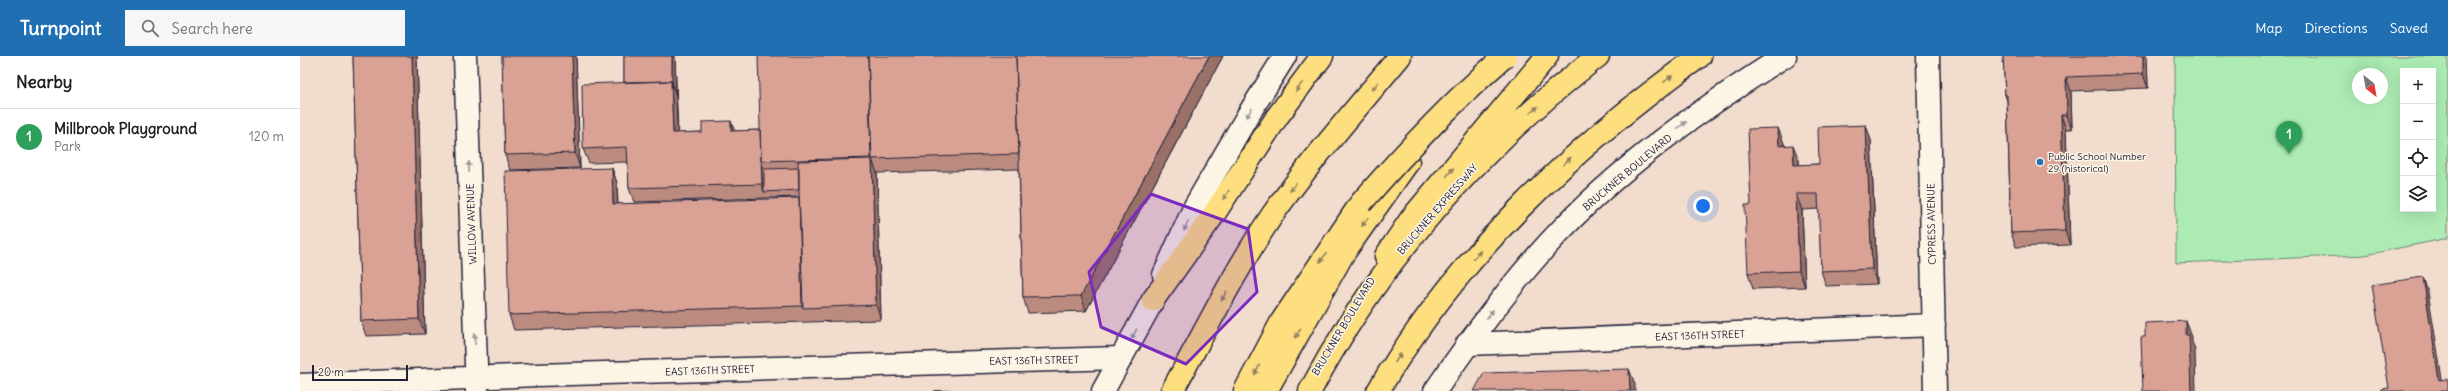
<!DOCTYPE html>
<meta charset="utf-8">
<style>
:root{--surface:#fff;--page:#f6f6f6;--text:#202124;--muted:#757577;--line:#e0e0e0;--accent:#1f6fb2}
body{margin:0;font-family:Delius,sans-serif;background:var(--page);color:var(--text)}
.controls{position:absolute;right:12px;top:12px;display:grid;overflow:hidden;border-radius:0px;box-shadow:0 4px 16px #0002}
.controls button{width:36px;height:36px;display:grid;place-items:center;padding:0;border:0;border-bottom:1px solid var(--line);background:var(--surface);color:var(--text);font:20px sans-serif}
.compass{position:absolute;left:2052px;top:12px;width:36px;height:36px;border-radius:50%;background:var(--surface);box-shadow:0 4px 16px #0002;rotate:149deg}
.scale{position:absolute;left:12px;bottom:10px;width:96px;box-sizing:border-box;padding-left:4px;border:2px solid #22223b;border-top:0;font-size:11px;line-height:14px;white-space:nowrap;color:#22223b;-webkit-text-stroke:3px #fcf5e5;paint-order:stroke}
.you{position:absolute;left:1403px;top:150px;width:14px;height:14px;margin:-10px;border:3px solid #fff;border-radius:50%;background:#1a73e8;box-shadow:0 0 0 6px #1a73e833}
.badge{display:grid;place-items:center;width:26px;height:26px;border-radius:50%;background:var(--accent);color:#fff;font-size:13px;font-weight:700}
.pin{position:absolute;translate:-50% -33px;filter:drop-shadow(0 1px 2px #0008)}
.pin::after{content:'';position:absolute;top:21px;width:14px;height:12px;background:inherit;clip-path:polygon(0 0,100% 0,50% 100%)}
.list{margin:0;padding:0;list-style:none}
h2{display:flex;justify-content:space-between;align-items:center;height:52px;margin:0;padding:0 16px;font-size:17px}
h2 small{font-size:13px;font-weight:400;color:var(--muted)}
.list li{display:grid;grid-template-columns:26px 1fr auto;gap:12px;align-items:center;box-sizing:border-box;height:56px;padding:0 16px;border-top:1px solid var(--line)}
.list b{display:block;font-size:15px;white-space:nowrap}
.list p{margin:0;font-size:13px;white-space:nowrap;color:var(--muted)}
.list em{font-size:13px;font-style:normal;color:var(--muted)}
.icon{flex:none;width:22px;height:22px;fill:none;stroke:currentColor;stroke-width:2;stroke-linecap:round;stroke-linejoin:round}
.map{position:relative;flex:none;width:2148px;height:335px;overflow:hidden}
header{display:flex;align-items:center;gap:24px;box-sizing:border-box;height:56px;padding:0 20px;background:var(--accent);color:#fff}
header strong{font-size:19px}
nav{display:flex;gap:22px;margin-inline-start:auto;font-size:14px}
.search{width:280px;height:36px;background:var(--page);display:flex;align-items:center;gap:10px;box-sizing:border-box;padding:0 14px;border-radius:0px;color:var(--muted);font-size:15px}
main{display:flex}
aside{flex:1;background:var(--surface)}
.map>svg:first-child{display:block}
.green{fill:#acebb3;stroke:#678677;fill-rule:evenodd}
.lines{fill:none;stroke-linecap:round;stroke-linejoin:round}
.minor-casing{stroke:#22223b;stroke-width:25}
.tertiary-casing{stroke:#22223b;stroke-width:25}
.secondary-casing{stroke:#22223b;stroke-width:25}
.primary-casing{stroke:#22223b;stroke-width:25}
.motorway-casing{stroke:#22223b;stroke-width:25}
.minor{stroke:#fcf5e5;stroke-width:22}
.tertiary{stroke:#fcf5e5;stroke-width:22}
.secondary{stroke:#fcf5e5;stroke-width:22}
.primary{stroke:#fedf80;stroke-width:22}
.motorway{stroke:#fedf80;stroke-width:22}
.motorway-bridge-casing{stroke:#22223b;stroke-width:25;stroke-linecap:butt}
.motorway-bridge{stroke:#fedf80;stroke-width:22}
.wall{fill:#bb8b80;stroke:#22223b}
.shaded-wall{fill:#997168;stroke:#22223b}
.building{fill:#daa295;stroke:#22223b}
.oneway{fill:#90805e}
.oneway2{fill:#9a9698}
.marked{fill:#7b2cbf;fill-opacity:0.2;stroke:#7b2cbf;stroke-width:3;stroke-linejoin:round}
.poi-dot{fill:#1f6fb2;stroke:#fcf5e5;stroke-width:1.5}
.labels{text-anchor:middle;stroke-width:3;stroke-linejoin:round;paint-order:stroke}
.poi-label{font-size:10px;fill:#22223b;stroke:#fcf5e5;text-anchor:start}
.street-label{font-size:10px;fill:#22223b;stroke:#fcf5e5}
</style>
<header>
<strong>Turnpoint</strong>
<div class="search"><svg class="icon" aria-label="search" viewBox="0 0 24 24"><circle cx="10" cy="10" r="6"/><path d="M15 15l6 6"/></svg>Search here</div>
<nav><a>Map</a><a>Directions</a><a>Saved</a></nav>
</header>
<main>
<aside>
<h2>Nearby<small></small></h2>
<ul class="list">
<li><span class="badge" style="background:#2e9e5b">1</span><div><b>Millbrook Playground</b><p>Park</p></div><em>120 m</em></li>
</ul>
</aside>
<div class="map">
<svg width="2148" height="335" viewBox="0 0 2148 335">
<rect width="100%" height="100%" fill="#f2dccd"/>
<filter id="ink" filterUnits="userSpaceOnUse"><feTurbulence type="fractalNoise" baseFrequency=".025" numOctaves="2"/><feDisplacementMap in="SourceGraphic" scale="8" xChannelSelector="R" yChannelSelector="G"/><feConvolveMatrix kernelMatrix="1 2 1 2 8 2 1 2 1" color-interpolation-filters="sRGB"/></filter>
<g filter="url(#ink)">
<!-- green -->
<path class="green" d="M1875 0H2148V182L2065 199 1876 207ZM2103 15H2133V153H2103ZM2058 18H2082V42H2058Z"/>
<g class="lines">
<!-- minor casing -->
<g class="minor-casing">
<path id="minor" d="M165 0 177 335
M1628 0 1635 335
M1167 288 1634 269
M0 329 236 319 820 302"/>
</g>
<!-- tertiary casing -->
<g class="tertiary-casing">
<path id="tertiary" d="M864 219 894 152 948 59 985 0"/>
</g>
<!-- secondary casing -->
<g class="secondary-casing">
<path id="secondary" d="M803 335 853 244
M1135 335C1170 284 1206 234 1248 188 1316 113 1399 54 1485 0"/>
</g>
<!-- primary casing -->
<g class="primary-casing">
<path id="primary" d="M1086 200 1111 163 1247 0
M966 335 1043 198 1108 106"/>
</g>
<!-- motorway casing -->
<g class="motorway-casing">
<path id="motorway" d="M853 244 914 158 977 61 1022 0
M872 335C905 276 935 214 973 158 1012 103 1057 52 1100 0
M945 335 982 265 1061 147
M1010 335C1080 203 1181 91 1298 0
M1078 335C1158 199 1273 91 1400 0"/>
</g>
<!-- minor -->
<use href="#minor" class="minor"/>
<!-- tertiary -->
<use href="#tertiary" class="tertiary"/>
<!-- secondary -->
<use href="#secondary" class="secondary"/>
<!-- primary -->
<use href="#primary" class="primary"/>
<!-- motorway -->
<use href="#motorway" class="motorway"/>
<!-- motorway-bridge casing -->
<g class="motorway-bridge-casing">
<path id="motorway-bridge" d="M1061 147C1106 95 1153 45 1205 0"/>
</g>
<!-- motorway-bridge -->
<use href="#motorway-bridge" class="motorway-bridge"/>
</g>
<!-- wall -->
<path class="wall" d="M53 0H117L125 278 66 280 61 265Z
M202 0H276L280 112 210 114 205 99Z
M324 0H375L378 77 460 74 923 0 786 255 728 257 723 241 719 113 577 117 581 264 214 274 209 259 312 112 317 127 318 148 500 144V141L334 146 329 132 328 106 289 107 283 93 324 26Z
M1703 0H1847L1848 32 1771 35 1772 73H1766L1770 189 1716 191 1711 177 1707 45 1705 39Z
M1571 84 1577 228 1526 230 1521 215 1519 153 1502 154 1505 231 1453 233 1448 217 1484 87V89L1499 104V109L1519 108Z"/>
<!-- shaded-wall -->
<path class="shaded-wall" d="M112 0H117L125 278 119 263Z
M272 0H276L280 112 275 97Z
M372 0H375L376 39 372 27Z
M909 0H923L786 255 781 240Z
M1843 0H1847L1848 32 1843 18Z
M1766 21 1771 35 1772 73 1767 59Z
M371 25 376 39 378 91 373 77Z
M1761 59 1766 73 1770 189 1765 175Z
M431 65 436 79 431 75Z
M1566 69 1571 84 1577 228 1572 213Z
M1478 72 1484 87V105L1479 90Z
M1493 89 1499 104V125L1494 109Z
M572 103 577 117 581 264 576 249Z
M461 106 466 120 464 136 462 128Z
M312 112 317 127 318 163 313 148Z
M1496 138 1502 154 1505 231 1499 215Z
M2123 221 2128 236 2144 335 2139 324Z
M1886 265 1892 281V286L1895 294 1896 335H1891L1886 279Z
M1329 313 1335 328V335H1330Z"/>
<!-- building -->
<path class="building" d="M53 0H112L119 263 61 265Z
M202 0H272L275 97 205 99Z
M324 0H372V27L371 25 324 26Z
M458 0H568L571 102 461 105Z
M568 0H716L719 98 572 103 576 249 503 252 498 105 572 103Z
M716 0H909L781 240 723 241Z
M1703 0H1843V18L1766 21 1767 59H1761L1765 175 1711 177 1707 39H1705Z
M371 25 373 77 402 76V66L431 65V75L460 74 462 128 329 132 327 91 283 93 282 28Z
M1566 69 1572 213 1521 215 1518 138H1496L1499 215 1448 217 1445 149H1451L1448 73 1478 72 1479 90 1493 89 1494 109 1519 108 1518 71Z
M312 112 313 148 499 142 502 250 209 259 205 115Z
M499 112V134L464 136V113Z
M2123 221 2139 324 2148 323V335H2081V333L2089 332 2072 229Z
M1886 265V279H1889L1891 335H1843L1841 281H1845V267Z
M1329 313 1330 335H1174L1184 317Z
M651 334V335H634Z"/>
<!-- one-way arrows -->
<defs><path id="oneway-solid" d="M-6-.8H1V-3.2L6.5 0L1 3.2V.8H-6Z"/></defs>
<g class="oneway">
<use href="#oneway-solid" transform="translate(1368 23) rotate(-37)"/>
<use href="#oneway-solid" transform="translate(1075 30) rotate(130)"/>
<use href="#oneway-solid" transform="translate(999 31) rotate(126)"/>
<use href="#oneway-solid" transform="translate(1234 54) rotate(-41)"/>
<use href="#oneway-solid" transform="translate(1267 105) rotate(-43)"/>
<use href="#oneway-solid" transform="translate(1150 116) rotate(-51)"/>
<use href="#oneway-solid" transform="translate(993 131) rotate(126)"/>
<use href="#oneway-solid" transform="translate(926 139) rotate(122)"/>
<use href="#oneway-solid" transform="translate(1065 166) rotate(125)"/>
<use href="#oneway-solid" transform="translate(1177 199) rotate(-49)"/>
<use href="#oneway-solid" transform="translate(1023 202) rotate(125)"/>
<use href="#oneway-solid" transform="translate(924 240) rotate(120)"/>
<use href="#oneway-solid" transform="translate(998 277) rotate(120)"/>
<use href="#oneway-solid" transform="translate(1098 302) rotate(-56)"/>
<use href="#oneway-solid" transform="translate(957 314) rotate(117)"/>
</g>
<g class="oneway2">
<use href="#oneway-solid" transform="translate(949 57) rotate(122)"/>
<use href="#oneway-solid" transform="translate(1382 69) rotate(-37)"/>
<use href="#oneway-solid" transform="translate(169 111) rotate(-92)"/>
<use href="#oneway-solid" transform="translate(886 170) rotate(114)"/>
<use href="#oneway-solid" transform="translate(1190 258) rotate(-52)"/>
<use href="#oneway-solid" transform="translate(834 278) rotate(119)"/>
<use href="#oneway-solid" transform="translate(175 283) rotate(-92)"/>
</g>
</g>
<!-- marked area -->
<path class="marked" d="M851 138 948 173 957 236 886 308 801 271 789 216Z"/>
<!-- markers -->
<circle class="poi-dot" cx="1740" cy="106" r="4"/>
<g class="labels">
<!-- poi labels -->
<g class="poi-label">
<text x="1748" y="104">Public School Number<tspan x="1748" dy="12">29 (historical)</tspan></text>
</g>
<!-- street labels -->
<g class="street-label">
<text transform="translate(1327 116) rotate(-40)" y="4">BRUCKNER BOULEVARD</text>
<text transform="translate(1137 153) rotate(-49)" y="4">BRUCKNER EXPRESSWAY</text>
<text transform="translate(171 168) rotate(-92)" y="4">WILLOW AVENUE</text>
<text transform="translate(1631 168) rotate(-91)" y="4">CYPRESS AVENUE</text>
<text transform="translate(1043 270) rotate(-59)" y="4">BRUCKNER BOULEVARD</text>
<text transform="translate(1400 279) rotate(-2)" y="4">EAST 136TH STREET</text>
<text transform="translate(734 304) rotate(-1)" y="4">EAST 136TH STREET</text>
<text transform="translate(410 314) rotate(-2)" y="4">EAST 136TH STREET</text>
</g>
</g>
</svg>
<div class="controls">
<button>+</button>
<button>−</button>
<button><svg class="icon" aria-label="locate" viewBox="0 0 24 24"><circle cx="12" cy="12" r="6"/><path d="M12 2v4M12 18v4M2 12h4M18 12h4"/></svg></button>
<button><svg class="icon" aria-label="layers" viewBox="0 0 24 24"><path d="M12 4l9 5-9 5-9-5zM3 14l9 5 9-5"/></svg></button>
</div>
<svg class="compass" viewBox="-18 -18 36 36"><path d="M0-13l5 13h-10z" fill="#e53935"/><path d="M0 13l5-13h-10z" fill="#757577"/></svg>
<div class="scale">20 m</div>
<div class="you"></div>
<div class="pin badge" style="left:1989px;top:98px;background:#2e9e5b">1</div>
</div>
</main>
